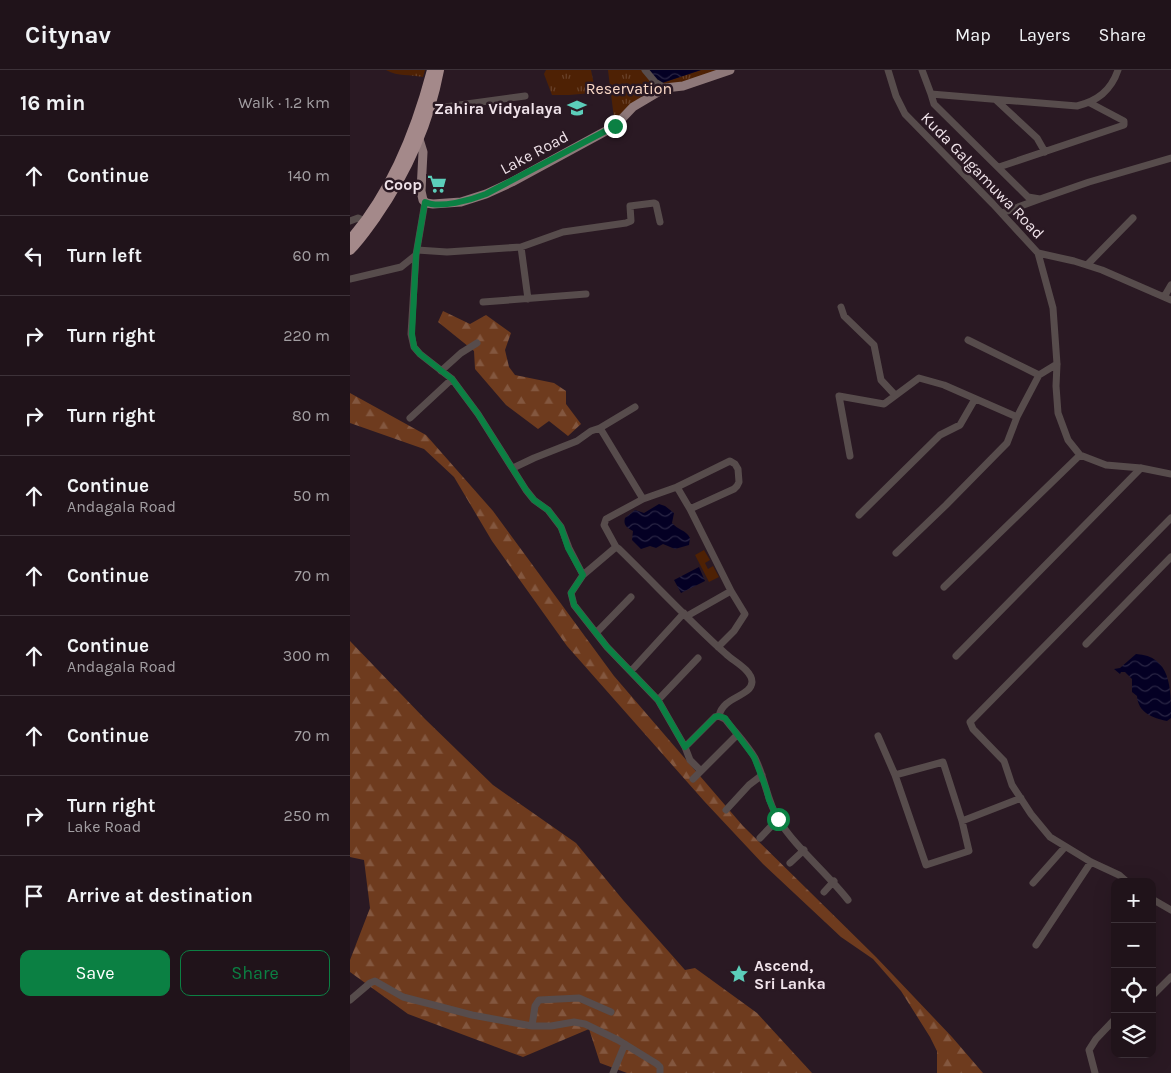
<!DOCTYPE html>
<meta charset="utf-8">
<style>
:root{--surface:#20131a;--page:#2d2027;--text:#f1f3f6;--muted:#a29ea2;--line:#3d3239;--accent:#0b8043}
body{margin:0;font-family:Karla,sans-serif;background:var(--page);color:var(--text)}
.controls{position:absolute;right:15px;bottom:15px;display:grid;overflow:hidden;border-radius:10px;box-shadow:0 5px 20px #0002}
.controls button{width:45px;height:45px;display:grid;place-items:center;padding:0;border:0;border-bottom:1px solid var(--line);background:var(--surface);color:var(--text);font:25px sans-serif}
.stop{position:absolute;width:15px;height:15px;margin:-11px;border:4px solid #0b8043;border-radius:50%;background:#fff}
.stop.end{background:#0b8043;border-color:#fff;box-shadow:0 1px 5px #0008}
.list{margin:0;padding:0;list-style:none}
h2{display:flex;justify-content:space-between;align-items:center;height:65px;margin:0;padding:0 20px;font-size:21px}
h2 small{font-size:16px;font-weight:400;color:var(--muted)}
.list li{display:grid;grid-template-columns:32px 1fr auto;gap:15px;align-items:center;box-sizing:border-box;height:80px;padding:0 20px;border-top:1px solid var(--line)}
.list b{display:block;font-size:19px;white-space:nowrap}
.list p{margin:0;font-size:16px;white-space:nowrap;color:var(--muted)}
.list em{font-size:16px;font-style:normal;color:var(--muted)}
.actions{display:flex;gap:10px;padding:15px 20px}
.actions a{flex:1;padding:11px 0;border:1px solid var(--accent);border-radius:10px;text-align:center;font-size:18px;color:var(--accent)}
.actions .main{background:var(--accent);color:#fff}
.icon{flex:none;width:28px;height:28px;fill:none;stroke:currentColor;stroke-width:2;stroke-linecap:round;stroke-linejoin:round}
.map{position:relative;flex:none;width:821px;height:1003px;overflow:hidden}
header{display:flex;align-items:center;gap:30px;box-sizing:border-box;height:70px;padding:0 25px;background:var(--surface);border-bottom:1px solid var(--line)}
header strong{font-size:24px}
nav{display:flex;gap:28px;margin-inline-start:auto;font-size:18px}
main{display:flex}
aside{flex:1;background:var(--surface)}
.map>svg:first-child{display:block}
.grass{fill:#4e2104}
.forest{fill:url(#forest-firs)}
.park{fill:url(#park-tufts)}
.water{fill:url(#water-waves)}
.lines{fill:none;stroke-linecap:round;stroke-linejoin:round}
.minor{stroke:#574c4c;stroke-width:7}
.major{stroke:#8e7879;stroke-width:9}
.highway{stroke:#a4898a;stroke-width:10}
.route{stroke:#0b8043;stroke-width:6}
.labels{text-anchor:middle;stroke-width:5;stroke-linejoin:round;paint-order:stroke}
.park-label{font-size:16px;fill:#fad8c6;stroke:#2a1923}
.poi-label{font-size:16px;font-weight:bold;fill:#f0e3ea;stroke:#2a1923;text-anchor:end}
.street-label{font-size:16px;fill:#f0e3ea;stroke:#2a1923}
</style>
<header>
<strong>Citynav</strong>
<nav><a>Map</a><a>Layers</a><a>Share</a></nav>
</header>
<main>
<aside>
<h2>16 min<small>Walk · 1.2 km</small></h2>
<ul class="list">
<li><svg class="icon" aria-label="ahead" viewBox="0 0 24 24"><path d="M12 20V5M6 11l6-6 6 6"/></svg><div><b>Continue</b></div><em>140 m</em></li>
<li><svg class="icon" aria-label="left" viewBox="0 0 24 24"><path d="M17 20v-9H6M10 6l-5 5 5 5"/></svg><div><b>Turn left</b></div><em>60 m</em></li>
<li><svg class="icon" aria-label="right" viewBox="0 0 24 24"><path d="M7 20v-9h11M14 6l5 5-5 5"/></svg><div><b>Turn right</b></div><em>220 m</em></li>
<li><svg class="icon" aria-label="right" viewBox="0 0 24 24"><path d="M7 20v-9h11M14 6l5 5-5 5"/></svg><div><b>Turn right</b></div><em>80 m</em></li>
<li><svg class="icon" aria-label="ahead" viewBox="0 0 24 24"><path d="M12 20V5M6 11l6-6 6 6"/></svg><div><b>Continue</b><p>Andagala Road</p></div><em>50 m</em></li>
<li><svg class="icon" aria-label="ahead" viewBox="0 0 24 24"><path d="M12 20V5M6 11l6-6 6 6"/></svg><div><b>Continue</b></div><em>70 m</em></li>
<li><svg class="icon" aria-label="ahead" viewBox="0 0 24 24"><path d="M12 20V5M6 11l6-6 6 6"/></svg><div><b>Continue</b><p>Andagala Road</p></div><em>300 m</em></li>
<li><svg class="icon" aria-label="ahead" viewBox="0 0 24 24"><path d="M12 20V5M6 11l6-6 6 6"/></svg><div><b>Continue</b></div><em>70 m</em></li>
<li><svg class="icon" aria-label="right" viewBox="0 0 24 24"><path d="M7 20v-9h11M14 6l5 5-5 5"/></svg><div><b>Turn right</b><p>Lake Road</p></div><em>250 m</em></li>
<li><svg class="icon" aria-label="arrive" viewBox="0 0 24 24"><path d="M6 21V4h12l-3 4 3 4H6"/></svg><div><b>Arrive at destination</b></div></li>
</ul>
<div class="actions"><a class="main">Save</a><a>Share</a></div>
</aside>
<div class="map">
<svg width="821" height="1003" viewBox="0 0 821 1003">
<defs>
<pattern id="forest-firs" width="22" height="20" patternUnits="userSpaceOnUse" patternTransform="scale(1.25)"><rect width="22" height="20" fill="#6e3b1e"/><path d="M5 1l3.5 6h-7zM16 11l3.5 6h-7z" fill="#83573f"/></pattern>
<pattern id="park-tufts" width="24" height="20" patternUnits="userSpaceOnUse" patternTransform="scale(1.25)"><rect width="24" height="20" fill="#4e2104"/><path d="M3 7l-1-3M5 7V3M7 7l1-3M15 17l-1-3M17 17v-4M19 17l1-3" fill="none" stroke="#684129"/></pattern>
<pattern id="water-waves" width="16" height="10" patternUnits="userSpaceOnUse" patternTransform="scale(1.25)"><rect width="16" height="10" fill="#040024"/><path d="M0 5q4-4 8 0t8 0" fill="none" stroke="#292544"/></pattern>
</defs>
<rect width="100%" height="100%" fill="#2a1923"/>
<!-- grass -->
<path class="grass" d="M354 480 360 490 355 493 358 499 363 496 369 507 359 512 345 485Z"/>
<!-- forest -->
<path class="forest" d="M93 241 120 254 136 245 161 263 155 280 159 297 165 305 204 313 216 321V334L231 354 218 366 199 351 188 359 156 335 125 299 124 281 88 252Z
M0 323 76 365 143 441 264 606 393 756 526 887 602 967 633 1003H587V981L580 967 551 921 523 889 491 867 413 794 354 731 217 576 142 471 104 407 74 379 0 353Z
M0 571 75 649 143 715 226 773 273 830 335 900 345 898 407 943 462 1003H277L250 993 239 959 173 987 58 944 0 902V890L20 838 14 790 0 787Z"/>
<!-- park -->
<path class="park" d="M36 0H75L73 7C59 4 49 7 36 0Z
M196 0H241L245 20 242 23 219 25H202L194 4Z
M258 0H298L312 13 351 0H380L297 28 265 56Z"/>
<!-- water -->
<path class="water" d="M299 0H351L312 13 306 9Z
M309 434 315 436 324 443 322 453C328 460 336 460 340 468L339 475 325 479 313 474 306 478 300 476 291 479 282 470 283 461C277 458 273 455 275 448L285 440 294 443Z
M349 497 355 511 331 523 324 510Z
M786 584C821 586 821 618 821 648L817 651C803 648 788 643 787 626L782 622V609L775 602H771L770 604 764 599 770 598Z"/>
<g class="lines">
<!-- minor -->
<path class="minor" d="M295 0 305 12 315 18
M538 0 546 26 555 44 643 134 688 183 724 191 752 200 821 230
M572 0 581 24 727 36C747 31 761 21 768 0
M581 24 584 34 678 127 690 129 739 112 821 88
M646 30 687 68 695 82
M80 39 175 26
M649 97 774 55V51L740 33
M652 143 690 129
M0 151 8 148 15 151
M171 177 178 229
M67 180 97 182 171 177 213 162 276 153 281 151 280 136 304 133 306 134 310 152
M688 183 703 238 707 294 706 316 708 343 718 370 730 385 756 395 791 398 821 404
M66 185 61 264 64 277 70 284 102 309 128 344 176 420 184 430 198 440 211 457 219 478 233 505 221 523 224 535 257 577 308 630 335 677 365 647 369 646 375 649C384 661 397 674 405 688 415 708 417 730 428 749 445 777 477 803 498 830
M737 195 783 148
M0 209 51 197 66 185 75 132
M814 227 821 215
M133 232 236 224
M491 237 494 246 524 275 531 310 545 325
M618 270 689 305
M91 301 111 283 127 273
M60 348 102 309
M250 358 293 429
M500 386 489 326 534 334 569 308 594 315 667 347
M163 398 184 388 227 371 241 361 250 358 285 337
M327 417 380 391 385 394 388 399 389 412 387 416 384 419 340 439
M509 445 590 365 610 355 625 329
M266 477 254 455 256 449 293 429 327 417 340 439 381 521 395 544 384 561 368 577
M546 483 596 435 657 373 667 347 689 305 707 294
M233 505 266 477 269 479C305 514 339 551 376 584 383 591 402 600 402 612 401 627 373 626 369 646
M594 517 730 385
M337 546 381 521
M246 563 281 527
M736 574 821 487
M606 586 791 398
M281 601 334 543
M308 630 348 588
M528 666 545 705 576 795 619 781 612 751 593 692 545 705
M335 677 340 690 351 701
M343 709 387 665
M376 740 399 715 412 705
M612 751 671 728
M410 768 428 749
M440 793 454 780
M777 812 769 805 741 792 700 767 681 744 662 715 654 691 623 659 620 652 821 448
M683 813 715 777
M474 822 484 811
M802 829 821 840
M686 875 741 792
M802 926 821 907
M0 930 20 913 25 911 53 927 122 945 182 956H201L224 952 235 954 268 970 307 994 310 997V1003
M182 956 185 936 189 930 229 928 261 942
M263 1003 275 974
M745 1003 739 980 746 969 765 949"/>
<!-- major -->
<path class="major" d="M66 68 69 69 73 82 71 121 73 130 76 133 83 134 111 132 136 124 162 112 265 56 283 37 315 18 333 16 380 0"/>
<!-- highway -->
<path class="highway" d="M0 170C42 122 66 61 82 0
M0 180C10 170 18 158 26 147 57 102 79 53 89 0"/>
</g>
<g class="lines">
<!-- route -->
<path class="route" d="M265 56 136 124C121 130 90 139 75 132L66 185 62 264 64 277 70 284 102 309 128 344 176 420 184 430 198 440 211 457 218 478 233 505 221 523 224 535 257 577 308 630 335 677 365 647 369 646 375 648 404 687 416 718 419 730 428 749"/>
</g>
<!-- icons -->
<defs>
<g id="school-bare" transform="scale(1.5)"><path d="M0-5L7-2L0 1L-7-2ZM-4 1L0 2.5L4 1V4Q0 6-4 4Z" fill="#5cceba" stroke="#2a1923" stroke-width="2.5" paint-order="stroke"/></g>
<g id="supermarket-bare" transform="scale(1.5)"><path d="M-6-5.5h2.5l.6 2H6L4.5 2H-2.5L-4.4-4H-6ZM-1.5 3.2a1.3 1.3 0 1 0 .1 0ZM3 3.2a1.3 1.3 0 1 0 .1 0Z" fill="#5cceba" stroke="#2a1923" stroke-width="2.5" paint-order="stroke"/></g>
<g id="sight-bare" transform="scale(1.5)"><path d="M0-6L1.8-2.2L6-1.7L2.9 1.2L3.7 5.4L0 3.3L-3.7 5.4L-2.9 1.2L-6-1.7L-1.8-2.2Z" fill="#5cceba" stroke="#2a1923" stroke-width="2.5" paint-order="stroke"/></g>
</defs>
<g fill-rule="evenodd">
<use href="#school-bare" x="227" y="38"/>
<use href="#supermarket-bare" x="87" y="114"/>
<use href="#sight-bare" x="389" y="904"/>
</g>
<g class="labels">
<!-- park labels -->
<g class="park-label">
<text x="279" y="24">Reservation</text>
</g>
<!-- poi labels -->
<g class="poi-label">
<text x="212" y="44">Zahira Vidyalaya</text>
<text x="72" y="120">Coop</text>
<text x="404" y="901" text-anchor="start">Ascend,<tspan x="404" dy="18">Sri Lanka</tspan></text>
</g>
<!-- street labels -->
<g class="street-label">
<text transform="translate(184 82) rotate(-28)" y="6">Lake Road</text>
<text transform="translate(633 105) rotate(46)" y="6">Kuda Galgamuwa Road</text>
</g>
</g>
</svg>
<div class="controls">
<button>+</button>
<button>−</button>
<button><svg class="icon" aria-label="locate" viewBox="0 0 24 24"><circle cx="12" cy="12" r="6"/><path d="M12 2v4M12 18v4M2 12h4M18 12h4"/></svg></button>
<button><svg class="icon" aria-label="layers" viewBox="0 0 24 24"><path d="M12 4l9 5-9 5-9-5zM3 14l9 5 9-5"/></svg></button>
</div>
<div class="stop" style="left:428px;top:749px"></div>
<div class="stop end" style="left:265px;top:56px"></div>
</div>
</main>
